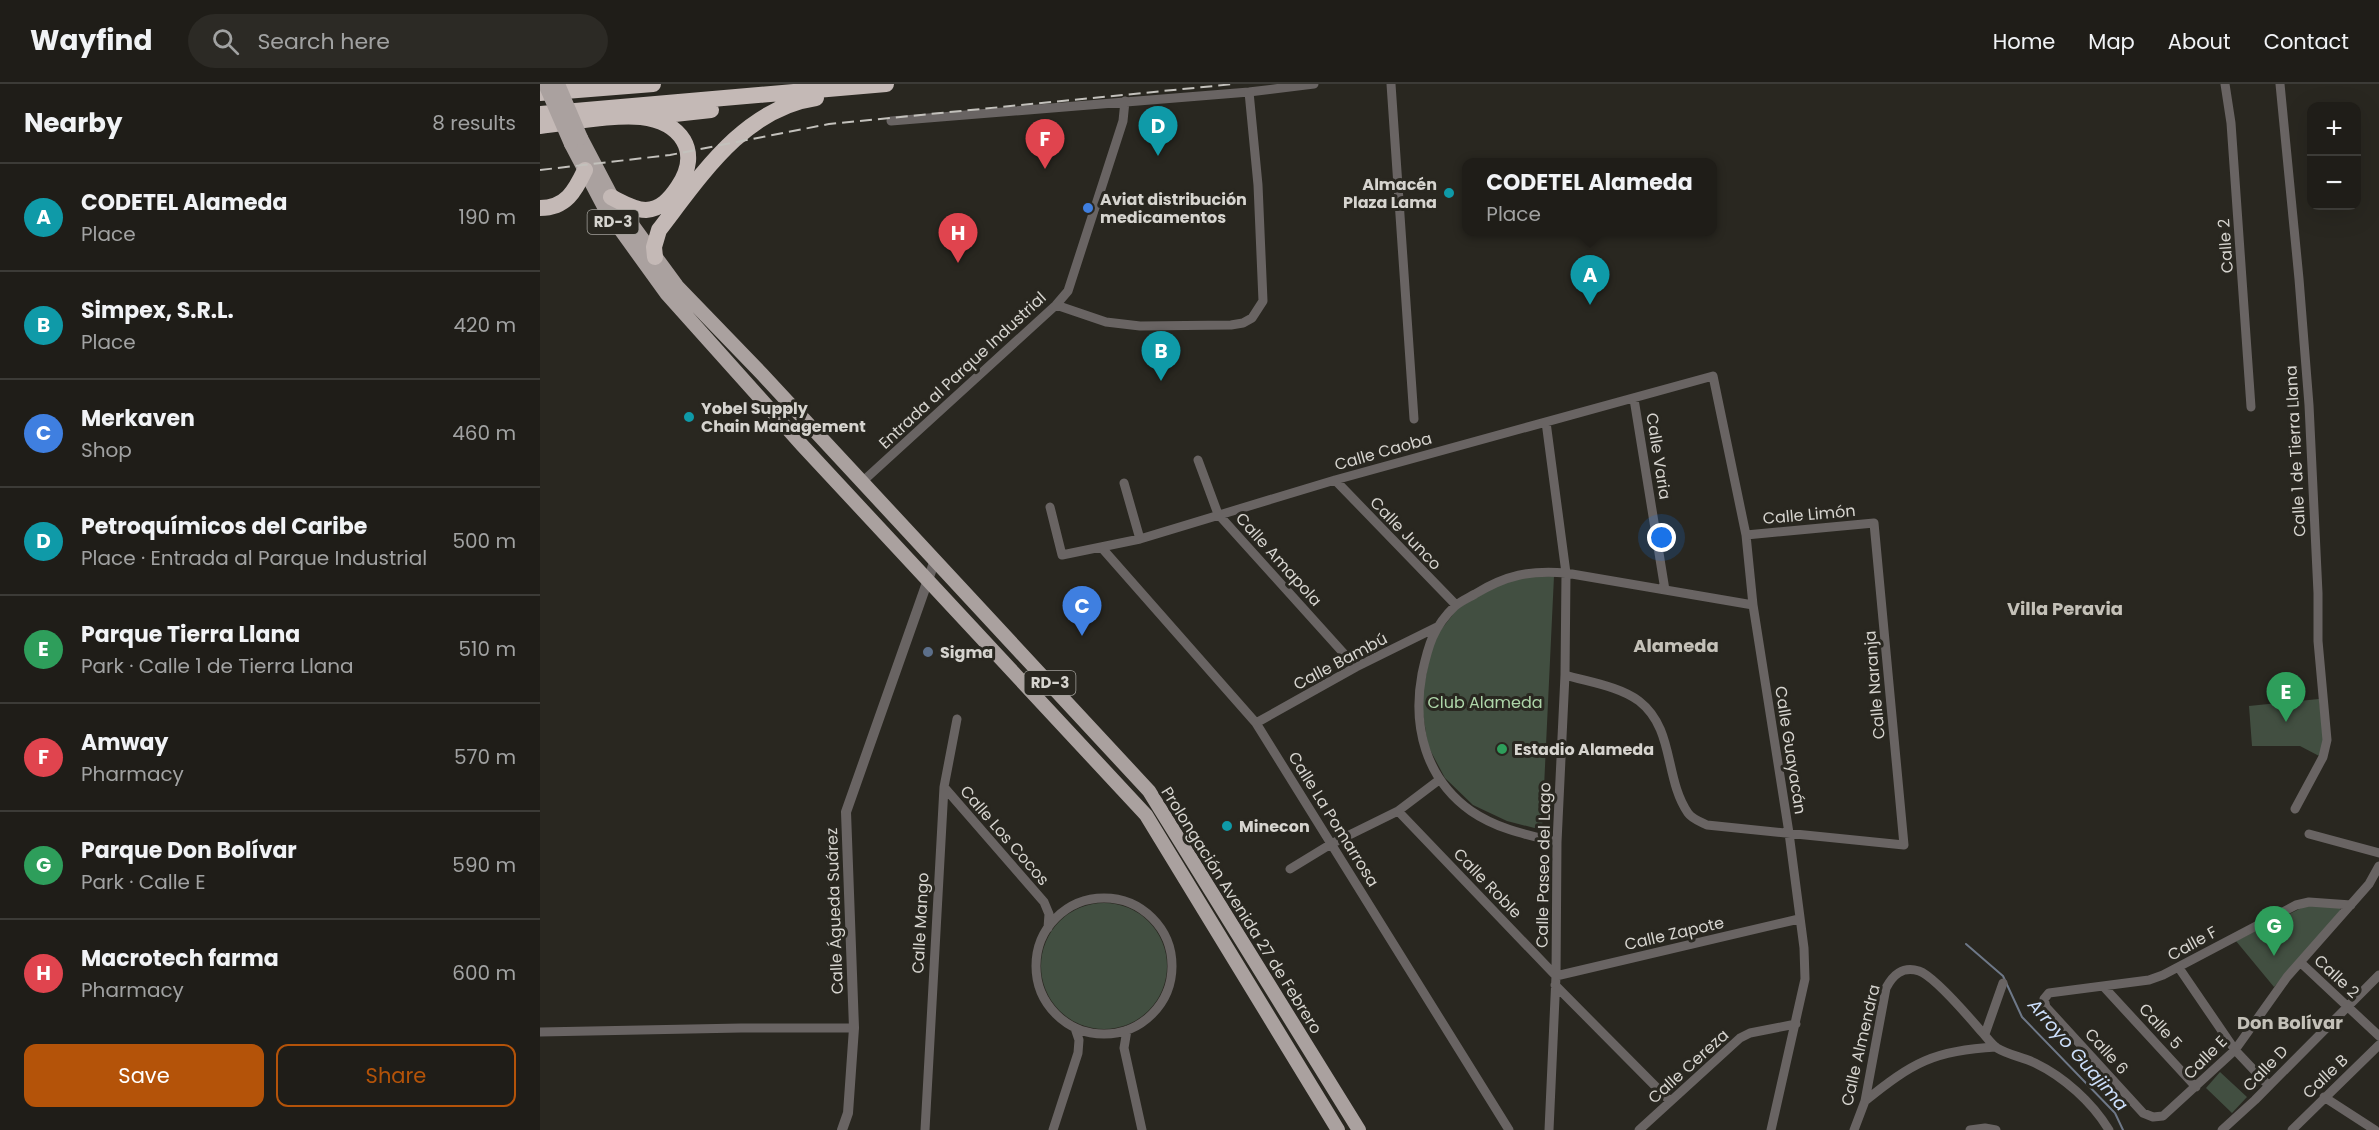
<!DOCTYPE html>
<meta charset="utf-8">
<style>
:root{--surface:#1f1d18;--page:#2c2a25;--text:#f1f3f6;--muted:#a1a2a2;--line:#3c3b37;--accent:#b45309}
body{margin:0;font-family:Poppins,sans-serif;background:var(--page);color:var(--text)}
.controls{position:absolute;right:18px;top:18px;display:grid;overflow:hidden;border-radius:12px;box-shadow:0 6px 24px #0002}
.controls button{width:54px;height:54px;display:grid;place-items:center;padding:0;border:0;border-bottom:2px solid var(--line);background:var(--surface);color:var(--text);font:30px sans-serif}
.you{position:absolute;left:1122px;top:454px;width:21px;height:21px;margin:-15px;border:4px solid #fff;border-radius:50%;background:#1a73e8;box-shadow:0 0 0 9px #1a73e833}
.badge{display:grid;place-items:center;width:39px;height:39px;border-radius:50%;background:var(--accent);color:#fff;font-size:20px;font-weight:700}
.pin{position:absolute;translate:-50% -50px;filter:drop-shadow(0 2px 3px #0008)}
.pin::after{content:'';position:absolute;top:32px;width:21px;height:18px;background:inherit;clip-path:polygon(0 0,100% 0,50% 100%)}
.popup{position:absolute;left:922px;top:74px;width:255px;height:78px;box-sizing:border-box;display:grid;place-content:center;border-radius:12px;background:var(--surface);filter:drop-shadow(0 2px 4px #0005);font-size:20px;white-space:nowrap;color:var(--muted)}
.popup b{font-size:22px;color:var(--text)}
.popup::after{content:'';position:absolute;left:50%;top:100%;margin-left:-12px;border:12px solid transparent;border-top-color:var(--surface)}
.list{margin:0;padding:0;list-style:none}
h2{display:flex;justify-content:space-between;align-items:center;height:78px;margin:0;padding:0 24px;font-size:26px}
h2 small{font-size:20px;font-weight:400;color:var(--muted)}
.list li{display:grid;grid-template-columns:39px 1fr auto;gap:18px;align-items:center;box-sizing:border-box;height:108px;padding:0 24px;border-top:2px solid var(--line)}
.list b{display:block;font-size:22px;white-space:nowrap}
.list p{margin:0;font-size:20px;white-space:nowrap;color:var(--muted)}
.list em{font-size:20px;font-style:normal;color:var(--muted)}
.actions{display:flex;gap:12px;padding:18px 24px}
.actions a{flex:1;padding:14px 0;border:2px solid var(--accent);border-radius:12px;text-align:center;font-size:21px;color:var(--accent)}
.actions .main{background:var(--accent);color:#fff}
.icon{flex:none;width:33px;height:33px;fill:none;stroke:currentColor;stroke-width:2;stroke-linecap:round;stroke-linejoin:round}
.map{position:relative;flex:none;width:1839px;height:1046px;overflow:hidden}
header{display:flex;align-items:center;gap:36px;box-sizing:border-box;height:84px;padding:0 30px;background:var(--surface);border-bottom:2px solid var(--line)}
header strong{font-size:28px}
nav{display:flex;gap:33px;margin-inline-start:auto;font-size:21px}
.search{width:420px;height:54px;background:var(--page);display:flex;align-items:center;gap:15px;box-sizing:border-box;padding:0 21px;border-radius:33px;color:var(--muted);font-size:22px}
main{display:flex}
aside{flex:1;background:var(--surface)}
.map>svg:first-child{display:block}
.green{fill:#424f41}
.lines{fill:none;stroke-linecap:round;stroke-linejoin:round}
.stream{stroke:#6e7888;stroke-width:2}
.minor{stroke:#696463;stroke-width:9}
.tertiary{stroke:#696463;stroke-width:10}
.primary{stroke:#aaa19f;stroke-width:14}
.motorway{stroke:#c4b9b6;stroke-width:16}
.rail{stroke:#c3c1bc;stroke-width:2;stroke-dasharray:12 6;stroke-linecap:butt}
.primary-bridge{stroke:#aaa19f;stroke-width:14}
.culture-dot{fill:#0f9aa8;stroke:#292720;stroke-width:2}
.shop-dot{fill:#3f7fe0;stroke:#292720;stroke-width:2}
.service-dot{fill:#5c6f8a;stroke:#292720;stroke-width:2}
.leisure-dot{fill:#2e9e5b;stroke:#292720;stroke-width:2}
.labels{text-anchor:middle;stroke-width:6;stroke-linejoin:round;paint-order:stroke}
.shield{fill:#292720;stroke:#a2a09a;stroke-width:1.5}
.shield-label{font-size:15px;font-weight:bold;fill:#d6d4cf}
.poi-label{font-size:16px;font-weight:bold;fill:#d6d4cf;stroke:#292720;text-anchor:start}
.street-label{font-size:16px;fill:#d6d4cf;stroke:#292720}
.park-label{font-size:16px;fill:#aed6a9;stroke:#292720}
.neighbourhood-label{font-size:18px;font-weight:bold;fill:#c4c1b8;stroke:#292720}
.water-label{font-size:18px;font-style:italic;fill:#cde0fd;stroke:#292720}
</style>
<header>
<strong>Wayfind</strong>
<div class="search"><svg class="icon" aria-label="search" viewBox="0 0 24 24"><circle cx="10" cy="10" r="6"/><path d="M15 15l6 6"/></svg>Search here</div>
<nav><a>Home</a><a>Map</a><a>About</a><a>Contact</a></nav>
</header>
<main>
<aside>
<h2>Nearby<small>8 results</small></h2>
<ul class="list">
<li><span class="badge" style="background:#0f9aa8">A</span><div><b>CODETEL Alameda</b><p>Place</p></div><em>190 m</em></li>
<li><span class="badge" style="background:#0f9aa8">B</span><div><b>Simpex, S.R.L.</b><p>Place</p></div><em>420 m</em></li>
<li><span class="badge" style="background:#3f7fe0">C</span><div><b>Merkaven</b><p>Shop</p></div><em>460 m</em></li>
<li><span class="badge" style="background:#0f9aa8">D</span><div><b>Petroquímicos del Caribe</b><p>Place · Entrada al Parque Industrial</p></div><em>500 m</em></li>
<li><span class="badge" style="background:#2e9e5b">E</span><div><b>Parque Tierra Llana</b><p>Park · Calle 1 de Tierra Llana</p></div><em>510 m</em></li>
<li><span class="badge" style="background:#e0444e">F</span><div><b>Amway</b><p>Pharmacy</p></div><em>570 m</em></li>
<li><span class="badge" style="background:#2e9e5b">G</span><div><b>Parque Don Bolívar</b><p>Park · Calle E</p></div><em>590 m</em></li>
<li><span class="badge" style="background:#e0444e">H</span><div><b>Macrotech farma</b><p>Pharmacy</p></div><em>600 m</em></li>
</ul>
<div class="actions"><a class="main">Save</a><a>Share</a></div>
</aside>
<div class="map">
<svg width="1839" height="1046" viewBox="0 0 1839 1046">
<rect width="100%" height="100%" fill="#292720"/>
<!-- green -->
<path class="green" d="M1014 492 1002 746 967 737 933 721 905 694 888 662 881 617 893 556 918 524 955 503 983 493Z
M1779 615 1784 654 1781 673 1760 662H1712L1709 622Z
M501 882a63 63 0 1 1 126 0a63 63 0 1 1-126 0Z
M1767 821 1800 824V828L1734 903 1696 857Z
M1680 988 1707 1013 1692 1029 1666 1004Z"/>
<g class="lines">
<!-- stream -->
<path class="stream" d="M1426 860 1463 892 1482 933 1575 1029 1583 1046"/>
<!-- minor -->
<path class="minor" d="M851 0 874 335
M1685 0 1691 39 1711 323
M1740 0 1759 195 1769 321 1778 509V557L1787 656 1783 673 1755 725
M351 37 709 8 774 0
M516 221 566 238 600 242 691 241 703 239 712 234 723 217 718 101 709 8
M1094 315 1125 506
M1006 338 1026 489 1025 591 1017 758 1016 892 1009 1046
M658 376 678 430 816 583
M795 396 916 521
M322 398 516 221 528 207 583 37 585 17
M584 399 600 455
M510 423 522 471 600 455 795 396 1173 292 1206 451 1213 521 1249 749 1264 864 1265 895 1231 1046
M561 463 716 639 969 1046
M1025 591C1048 598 1079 602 1099 617 1135 645 1124 694 1148 729 1152 735 1161 738 1167 741L1364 761 1334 439 1206 451
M716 639 816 583 897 543
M404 703 504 818 509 830 508 844
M858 727 1016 892 1259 835
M1769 750 1839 769
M1017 758C987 751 957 745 931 727 886 695 872 643 882 590 888 562 893 543 915 522 921 517 928 514 935 510 966 491 990 486 1026 489L1213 521
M750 785 791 760 858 727 899 696
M496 882a68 68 0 1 1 136 0a68 68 0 1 1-136 0Z
M1811 821 1769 818 1756 821 1623 891 1609 896 1509 909 1504 915 1506 923 1603 1029 1613 1033 1623 1032 1695 966 1747 893 1829 800 1839 782
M1760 878 1839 952
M1639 884 1695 966 1729 1002
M1015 901 1130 1017
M1563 902 1656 1003
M587 946 584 964 602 1046
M0 948 201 944H314
M1445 950 1463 899
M1784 1013 1835 1046
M1325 1017C1372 979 1394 966 1456 963
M385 1046 404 703 417 635
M513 1046 538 969 539 956 535 944
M1099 1046 1200 954 1210 949 1256 940
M1314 1046 1325 1017 1346 904C1353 891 1362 882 1379 887 1394 892 1429 933 1441 947 1446 952 1451 960 1457 964 1468 971 1483 973 1495 979 1524 993 1552 1018 1569 1046
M1430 1046 1445 1044 1456 1046
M1682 1046 1715 1016 1839 891
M1752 1046 1839 961"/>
<!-- tertiary -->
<path class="tertiary" d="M302 1046 308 1029 314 944 306 728 395 476"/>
<!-- primary -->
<path class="primary" d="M41 54 72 113 137 202 222 290 609 707 819 1046
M31 60 64 123 126 209 262 361 606 731 798 1046"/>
<!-- motorway -->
<path class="motorway" d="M0 9 113 0
M0 30 346 0
M107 33 171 26
M0 42C29 39 73 30 101 33 141 38 162 67 138 103 130 115 121 125 106 126 94 126 81 118 71 113
M0 124C26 124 35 107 45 86
M115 173 114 163 119 146C160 93 204 24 276 14"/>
<!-- rail -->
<path class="rail" d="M0 86 130 71 289 40 694 0"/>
<!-- primary-bridge -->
<path class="primary-bridge" d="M5 0 31 60
M18 0 41 54"/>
</g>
<!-- markers -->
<g class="culture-dot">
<circle cx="909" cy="109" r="6"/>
<circle cx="149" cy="333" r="6"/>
<circle cx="687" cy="742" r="6"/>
</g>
<circle class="shop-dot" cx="548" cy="124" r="6"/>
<circle class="service-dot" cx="388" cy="568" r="6"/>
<circle class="leisure-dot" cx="962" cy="665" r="6"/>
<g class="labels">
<!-- shield labels -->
<g class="shield">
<rect x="47.5" y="126" width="51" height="24" rx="4.5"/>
<rect x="484.5" y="587" width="51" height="24" rx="4.5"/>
</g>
<g class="shield-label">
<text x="73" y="143">RD-3</text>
<text x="510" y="604">RD-3</text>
</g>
<!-- poi labels -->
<g class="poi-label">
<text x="897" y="106" text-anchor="end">Almacén<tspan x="897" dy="18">Plaza Lama</tspan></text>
<text x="560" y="121">Aviat distribución<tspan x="560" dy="18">medicamentos</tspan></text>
<text x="161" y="330">Yobel Supply<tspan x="161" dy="18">Chain Management</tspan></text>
<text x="400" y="574">Sigma</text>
<text x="974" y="671">Estadio Alameda</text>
<text x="699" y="748">Minecon</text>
</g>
<!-- street labels -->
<g class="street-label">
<text transform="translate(1685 162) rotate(-94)" y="6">Calle 2</text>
<text transform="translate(422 286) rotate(-43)" y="6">Entrada al Parque Industrial</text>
<text transform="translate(843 367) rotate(-16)" y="6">Calle Caoba</text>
<text transform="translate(1755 367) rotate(-93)" y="6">Calle 1 de Tierra Llana</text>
<text transform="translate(1119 372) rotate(81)" y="6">Calle Varia</text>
<text transform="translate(1269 430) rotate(-5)" y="6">Calle Limón</text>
<text transform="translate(866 449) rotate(46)" y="6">Calle Junco</text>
<text transform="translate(739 475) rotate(48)" y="6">Calle Amapola</text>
<text transform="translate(800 577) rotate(-28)" y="6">Calle Bambú</text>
<text transform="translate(1334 601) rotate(-95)" y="6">Calle Naranja</text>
<text transform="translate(1251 666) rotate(81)" y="6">Calle Guayacán</text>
<text transform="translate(794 735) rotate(58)" y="6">Calle La Pomarrosa</text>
<text transform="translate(465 751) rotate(49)" y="6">Calle Los Cocos</text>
<text transform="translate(1003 781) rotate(-89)" y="6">Calle Paseo del Lago</text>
<text transform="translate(948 799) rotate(46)" y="6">Calle Roble</text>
<text transform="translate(702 826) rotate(58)" y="6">Prolongación Avenida 27 de Febrero</text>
<text transform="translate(294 827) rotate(-92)" y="6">Calle Águeda Suárez</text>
<text transform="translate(380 839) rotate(-87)" y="6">Calle Mango</text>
<text transform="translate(1134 849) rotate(-13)" y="6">Calle Zapote</text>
<text transform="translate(1652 859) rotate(-29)" y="6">Calle F</text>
<text transform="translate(1797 892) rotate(43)" y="6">Calle 2</text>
<text transform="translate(1621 942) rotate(48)" y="6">Calle 5</text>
<text transform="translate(1320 961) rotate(-77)" y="6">Calle Almendra</text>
<text transform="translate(1567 967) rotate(48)" y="6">Calle 6</text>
<text transform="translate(1665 973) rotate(-45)" y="6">Calle E</text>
<text transform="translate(1148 982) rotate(-42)" y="6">Calle Cereza</text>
<text transform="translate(1725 984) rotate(-46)" y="6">Calle D</text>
<text transform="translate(1785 992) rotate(-44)" y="6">Calle B</text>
</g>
<!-- park labels -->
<g class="park-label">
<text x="945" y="624">Club Alameda</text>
</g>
<!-- neighbourhood labels -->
<g class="neighbourhood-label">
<text x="1525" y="531">Villa Peravia</text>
<text x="1136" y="568">Alameda</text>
<text x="1750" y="945">Don Bolívar</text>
</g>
<!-- water labels -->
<g class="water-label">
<text transform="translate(1538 971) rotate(49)" y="6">Arroyo Guajima</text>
</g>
</g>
</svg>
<div class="controls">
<button>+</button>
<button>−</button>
</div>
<div class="you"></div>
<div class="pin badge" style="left:1050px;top:221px;background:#0f9aa8">A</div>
<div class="popup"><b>CODETEL Alameda</b>Place</div>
<div class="pin badge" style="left:621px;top:297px;background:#0f9aa8">B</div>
<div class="pin badge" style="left:542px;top:552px;background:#3f7fe0">C</div>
<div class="pin badge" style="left:618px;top:72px;background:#0f9aa8">D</div>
<div class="pin badge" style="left:1746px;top:638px;background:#2e9e5b">E</div>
<div class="pin badge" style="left:505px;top:85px;background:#e0444e">F</div>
<div class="pin badge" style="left:1734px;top:872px;background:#2e9e5b">G</div>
<div class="pin badge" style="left:418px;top:179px;background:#e0444e">H</div>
</div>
</main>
